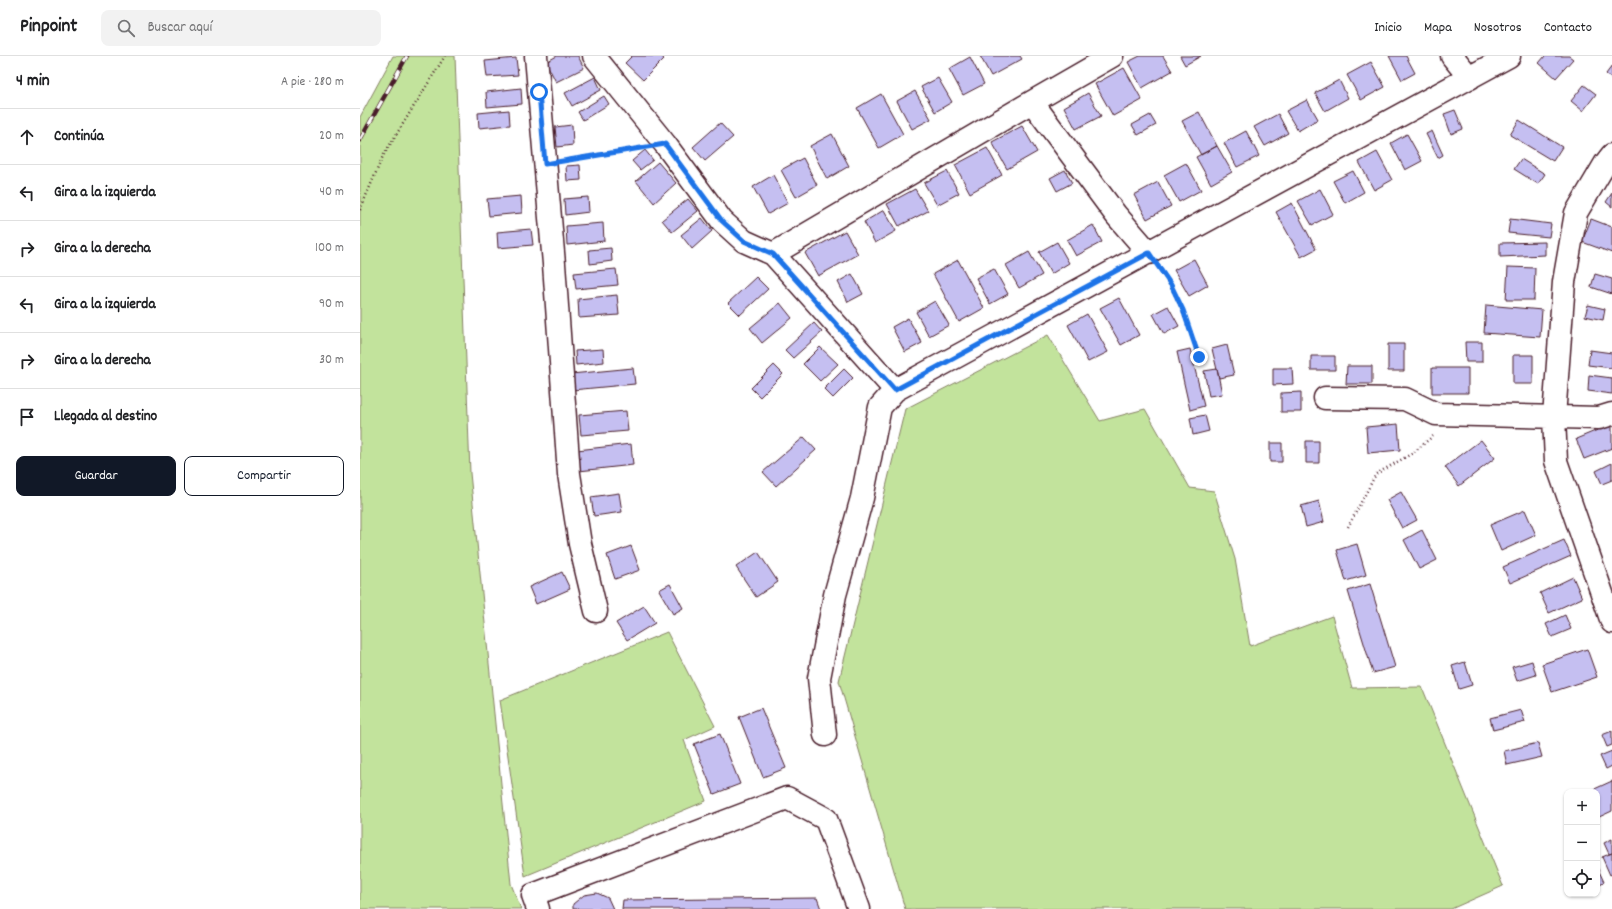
<!DOCTYPE html>
<html lang="es">
<meta charset="utf-8">
<style>
:root{--surface:#fff;--page:#f2f2f2;--text:#202124;--muted:#757577;--line:#e0e0e0;--accent:#111827}
body{margin:0;font-family:Dekko,sans-serif;background:var(--page);color:var(--text)}
.controls{position:absolute;right:12px;bottom:12px;display:grid;overflow:hidden;border-radius:8px;box-shadow:0 1px 3px #0004}
.controls button{width:36px;height:36px;display:grid;place-items:center;padding:0;border:0;border-bottom:1px solid var(--line);background:var(--surface);color:var(--text);font:20px sans-serif}
.stop{position:absolute;width:12px;height:12px;margin:-9px;border:3px solid #1a73e8;border-radius:50%;background:#fff}
.stop.end{background:#1a73e8;border-color:#fff;box-shadow:0 1px 4px #0008}
.list{margin:0;padding:0;list-style:none}
h2{display:flex;justify-content:space-between;align-items:center;height:52px;margin:0;padding:0 16px;font-size:17px}
h2 small{font-size:13px;font-weight:400;color:var(--muted)}
.list li{display:grid;grid-template-columns:26px 1fr auto;gap:12px;align-items:center;box-sizing:border-box;height:56px;padding:0 16px;border-top:1px solid var(--line)}
.list b{display:block;font-size:15px;white-space:nowrap}
.list em{font-size:13px;font-style:normal;color:var(--muted)}
.actions{display:flex;gap:8px;padding:12px 16px}
.actions a{flex:1;padding:9px 0;border:1px solid var(--accent);border-radius:8px;text-align:center;font-size:14px;color:var(--accent)}
.actions .main{background:var(--accent);color:#fff}
.icon{flex:none;width:22px;height:22px;fill:none;stroke:currentColor;stroke-width:2;stroke-linecap:round;stroke-linejoin:round}
.map{position:relative;flex:none;width:1252px;height:853px;overflow:hidden}
header{display:flex;align-items:center;gap:24px;box-sizing:border-box;height:56px;padding:0 20px;background:var(--surface);border-bottom:1px solid var(--line)}
header strong{font-size:19px}
nav{display:flex;gap:22px;margin-inline-start:auto;font-size:14px}
.search{width:280px;height:36px;background:var(--page);display:flex;align-items:center;gap:10px;box-sizing:border-box;padding:0 14px;border-radius:8px;color:var(--muted);font-size:15px}
main{display:flex}
aside{flex:1;background:var(--surface)}
.map>svg:first-child{display:block}
.green{fill:#c2e39c;stroke:#868164}
.building{fill:#c5bff1;stroke:#4a1f2b}
.lines{fill:none;stroke-linecap:round;stroke-linejoin:round}
.minor-casing{stroke:#4a1f2b;stroke-width:25}
.path{stroke:#4a1f2b;stroke-width:2.5;stroke-dasharray:1 3;stroke-linecap:butt}
.minor{stroke:#fff;stroke-width:22}
.rail-casing{stroke:#4a1f2b;stroke-width:4.5}
.rail{stroke:#fff;stroke-width:3;stroke-dasharray:9;stroke-linecap:butt}
.route{stroke:#1a73e8;stroke-width:5}
</style>
<header>
<strong>Pinpoint</strong>
<div class="search"><svg class="icon" aria-label="search" viewBox="0 0 24 24"><circle cx="10" cy="10" r="6"/><path d="M15 15l6 6"/></svg>Buscar aquí</div>
<nav><a>Inicio</a><a>Mapa</a><a>Nosotros</a><a>Contacto</a></nav>
</header>
<main>
<aside>
<h2>4 min<small>A pie · 280 m</small></h2>
<ul class="list">
<li><svg class="icon" aria-label="ahead" viewBox="0 0 24 24"><path d="M12 20V5M6 11l6-6 6 6"/></svg><div><b>Continúa</b></div><em>20 m</em></li>
<li><svg class="icon" aria-label="left" viewBox="0 0 24 24"><path d="M17 20v-9H6M10 6l-5 5 5 5"/></svg><div><b>Gira a la izquierda</b></div><em>40 m</em></li>
<li><svg class="icon" aria-label="right" viewBox="0 0 24 24"><path d="M7 20v-9h11M14 6l5 5-5 5"/></svg><div><b>Gira a la derecha</b></div><em>100 m</em></li>
<li><svg class="icon" aria-label="left" viewBox="0 0 24 24"><path d="M17 20v-9H6M10 6l-5 5 5 5"/></svg><div><b>Gira a la izquierda</b></div><em>90 m</em></li>
<li><svg class="icon" aria-label="right" viewBox="0 0 24 24"><path d="M7 20v-9h11M14 6l5 5-5 5"/></svg><div><b>Gira a la derecha</b></div><em>30 m</em></li>
<li><svg class="icon" aria-label="arrive" viewBox="0 0 24 24"><path d="M6 21V4h12l-3 4 3 4H6"/></svg><div><b>Llegada al destino</b></div></li>
</ul>
<div class="actions"><a class="main">Guardar</a><a>Compartir</a></div>
</aside>
<div class="map">
<svg width="1252" height="853" viewBox="0 0 1252 853">
<rect width="100%" height="100%" fill="#fff"/>
<filter id="ink" filterUnits="userSpaceOnUse"><feTurbulence type="fractalNoise" baseFrequency=".025" numOctaves="2"/><feDisplacementMap in="SourceGraphic" scale="8" xChannelSelector="R" yChannelSelector="G"/><feConvolveMatrix kernelMatrix="1 2 1 2 8 2 1 2 1" color-interpolation-filters="sRGB"/></filter>
<g filter="url(#ink)">
<!-- green -->
<path class="green" d="M33 0H95L110 417 151 828 161 853H0V61Z
M688 279 740 365 785 353 830 432 854 435 875 503 890 590 972 560 992 632 1062 631 1143 830 1091 853H545L479 625 545 353Z
M307 576 355 670 324 684 346 745 165 820 140 644Z"/>
<!-- building -->
<path class="building" d="M197 0H218L224 12 196 26 186 6Z
M272 0H301L304 3 283 24 265 7Z
M620 0H660L662 3 631 20Z
M780 0H803L812 15 782 32 768 6Z
M820 0H841L825 9Z
M1029 0H1046L1055 17 1042 24Z
M1185 0H1209L1213 3 1196 22 1179 7Z
M610 1 624 28 603 39 589 13Z
M156 2 158 19 127 21 125 5Z
M1011 6 1025 31 1001 44 987 19Z
M1252 10V23L1246 18Z
M764 12 782 44 753 60 735 28Z
M235 21 241 34 212 50 205 37Z
M578 22 592 46 575 56 561 31Z
M979 24 988 42 965 55 955 37Z
M1224 29 1236 38 1223 55 1211 45Z
M161 32 162 48 127 51 126 36Z
M555 35 571 63 552 73 537 45Z
M728 37 741 60 716 73 704 51Z
M521 38 543 78 519 92 497 52Z
M244 40 249 48 223 64 218 56Z
M947 44 958 63 938 75 926 55Z
M149 54 150 69 119 72 118 57Z
M1095 54 1103 73 1091 78 1084 58Z
M839 56 857 90 841 99 822 65Z
M918 58 928 77 905 90 894 71Z
M790 59 796 69 778 79 772 69Z
M1159 64 1202 91 1193 105 1150 79Z
M360 67 373 81 345 105 333 91Z
M212 69 213 89 197 91 195 71Z
M662 70 677 96 647 113 632 86Z
M886 75 899 100 877 111 864 87Z
M1072 75 1083 99 1078 102 1066 78Z
M472 78 489 110 467 123 450 90Z
M1047 78 1062 105 1045 114 1031 87Z
M857 90 872 116 851 128 836 101Z
M627 92 642 119 610 137 595 109Z
M285 94 293 104 280 114 272 105Z
M1017 96 1032 124 1014 134 999 106Z
M443 102 457 129 436 141 421 114Z
M1161 103 1185 118 1178 128 1154 113Z
M298 106 316 127 294 147 276 125Z
M826 107 841 134 819 146 804 119Z
M220 109 221 124 207 125 206 110Z
M705 114 712 127 697 135 690 122Z
M587 115 599 137 577 149 564 127Z
M993 115 1004 136 985 147 973 125Z
M413 119 428 147 408 158 393 131Z
M798 126 811 150 787 163 774 139Z
M555 133 568 155 539 170 527 148Z
M960 133 973 158 952 169 938 145Z
M1252 137V151L1246 146Z
M161 140 162 157 129 160 127 143Z
M228 141 229 156 205 159 204 143Z
M328 143 338 155 312 176 302 164Z
M932 147 956 193 941 201 916 156Z
M524 154 536 175 515 187 504 166Z
M342 162 352 175 332 193 321 179Z
M1150 163 1191 168 1189 181 1148 177Z
M1231 163 1252 171V197L1222 186Z
M243 167 244 185 207 189 206 170Z
M733 169 742 186 716 200 707 184Z
M171 173 173 189 138 192 137 176Z
M485 175 498 198 458 220 445 197Z
M697 186 709 207 691 218 679 196Z
M1185 186V199L1140 201V187Z
M251 192 252 205 230 208 229 194Z
M669 196 682 219 659 232 646 209Z
M834 203 848 229 829 240 814 214Z
M598 204 624 252 599 266 573 218Z
M1148 211 1175 212 1174 244H1146Z
M256 213 258 229 216 233 214 217Z
M634 213 648 238 630 248 616 222Z
M492 218 503 238 488 246 478 226Z
M1235 218 1252 223V238L1231 231Z
M396 221 408 233 380 259 368 247Z
M257 239 259 259 219 262 218 243Z
M759 242 779 279 761 289 740 252Z
M575 245 589 269 569 280 556 256Z
M420 247 432 262 402 287 390 272Z
M1126 249 1182 254 1180 281 1124 277Z
M1228 249 1245 253 1243 264 1225 260Z
M808 250 819 270 804 278 793 258Z
M727 258 748 296 728 306 708 269Z
M548 262 562 287 545 296 532 271Z
M454 267 462 276 433 302 425 294Z
M1105 286H1122V306H1106Z
M1028 288H1044V315H1028Z
M867 289 874 319 859 322 852 293Z
M460 291 478 308 460 325 443 308Z
M243 293 244 306 216 309 215 295Z
M830 293 844 350 830 354 817 296Z
M1230 294 1252 297V312L1228 309Z
M1153 299H1173V328H1153Z
M951 300H975V314H951Z
M414 309 423 318 400 341 391 332Z
M987 310H1012V328H986Z
M273 312 275 328 212 334 211 318Z
M913 312H932L933 328 913 329Z
M1072 312H1108V337H1072Z
M484 313 493 322 473 342 464 333Z
M857 313 862 338 849 340 844 315Z
M1229 319 1252 322V338L1228 335Z
M941 336V356H921V337Z
M266 355 268 375 221 379 219 359Z
M845 359 849 375 833 379 830 362Z
M1038 368 1040 394 1008 397 1006 371Z
M1252 368V392L1224 403 1216 383Z
M444 381 456 394 416 430 403 416Z
M1121 384 1135 402 1099 430 1085 411Z
M946 385H959V407H946Z
M910 387H922V406H910Z
M271 388 273 409 219 415 217 394Z
M1252 407V424L1242 428 1236 415Z
M1041 436 1057 464 1042 472 1027 444Z
M259 437 262 456 234 460 231 441Z
M959 445 964 466 946 471 941 450Z
M1165 454 1176 479 1141 495 1130 469Z
M1062 474 1077 504 1059 513 1044 484Z
M1204 484 1211 500 1150 527 1143 511Z
M997 488 1006 519 986 525 977 494Z
M271 490 280 514 255 523 247 499Z
M398 496 418 526 396 541 376 511Z
M202 516 210 533 176 548 169 531Z
M1213 521 1222 542 1189 557 1180 537Z
M310 528 323 552 313 558 299 534Z
M1010 528 1035 611 1013 617 988 535Z
M284 550 295 567 267 584 256 567Z
M1205 559 1211 573 1192 581 1186 568Z
M1227 593 1237 621 1192 636 1182 608Z
M1172 605 1176 619 1157 625 1152 611Z
M1105 606 1112 629 1099 633 1092 610Z
M401 652 426 712 403 721 379 661Z
M1161 654 1165 666 1133 674 1130 662Z
M1252 675V689L1247 691 1242 679Z
M360 678 380 728 354 738 334 688Z
M1178 687 1182 701 1147 709 1144 695Z
M1252 695V710L1246 713 1240 700Z
M1252 725V755L1237 762V736H1228Z
M1252 783V797L1249 798 1244 787Z
M1252 797V818L1250 819 1242 801Z
M1237 811 1244 826 1237 829Z
M237 837 248 842 253 853H213V848L224 839Z
M457 842 461 853H262L263 844Z"/>
<g class="lines">
<!-- minor casing -->
<g class="minor-casing">
<path id="minor" d="M176 0 194 208 209 418 220 488 236 555
M234 0 305 88 362 165 384 185 413 198 535 334
M1092 0 1110 22
M672 46 756 159 789 197
M1252 99 1245 108 1216 157 1204 226 1194 361 1196 405 1252 566
M413 198 672 46 752 0
M965 342 1045 343 1076 358 1239 362 1252 358
M465 679 459 622 475 539 502 442 520 351 535 334 1149 0
M178 853 173 839 427 742 466 763 499 853"/>
</g>
<!-- path -->
<path class="path" d="M207 104 279 92
M0 154 23 100 85 0
M801 214C819 241 829 271 839 301
M988 471 1016 418 1053 397 1073 380"/>
<!-- minor -->
<use href="#minor" class="minor"/>
<!-- rail casing -->
<g class="rail-casing">
<path id="rail" d="M0 84 47 0"/>
</g>
<!-- rail -->
<use href="#rail" class="rail"/>
</g>
</g>
<g class="lines" filter="url(#ink)">
<!-- route -->
<path class="route" d="M179 36 185 108 305 88 362 165 384 185 413 198 535 334 789 197 811 229 823 254 839 301"/>
</g>
</svg>
<div class="controls">
<button>+</button>
<button>−</button>
<button><svg class="icon" aria-label="locate" viewBox="0 0 24 24"><circle cx="12" cy="12" r="6"/><path d="M12 2v4M12 18v4M2 12h4M18 12h4"/></svg></button>
</div>
<div class="stop" style="left:179px;top:36px"></div>
<div class="stop end" style="left:839px;top:301px"></div>
</div>
</main>
